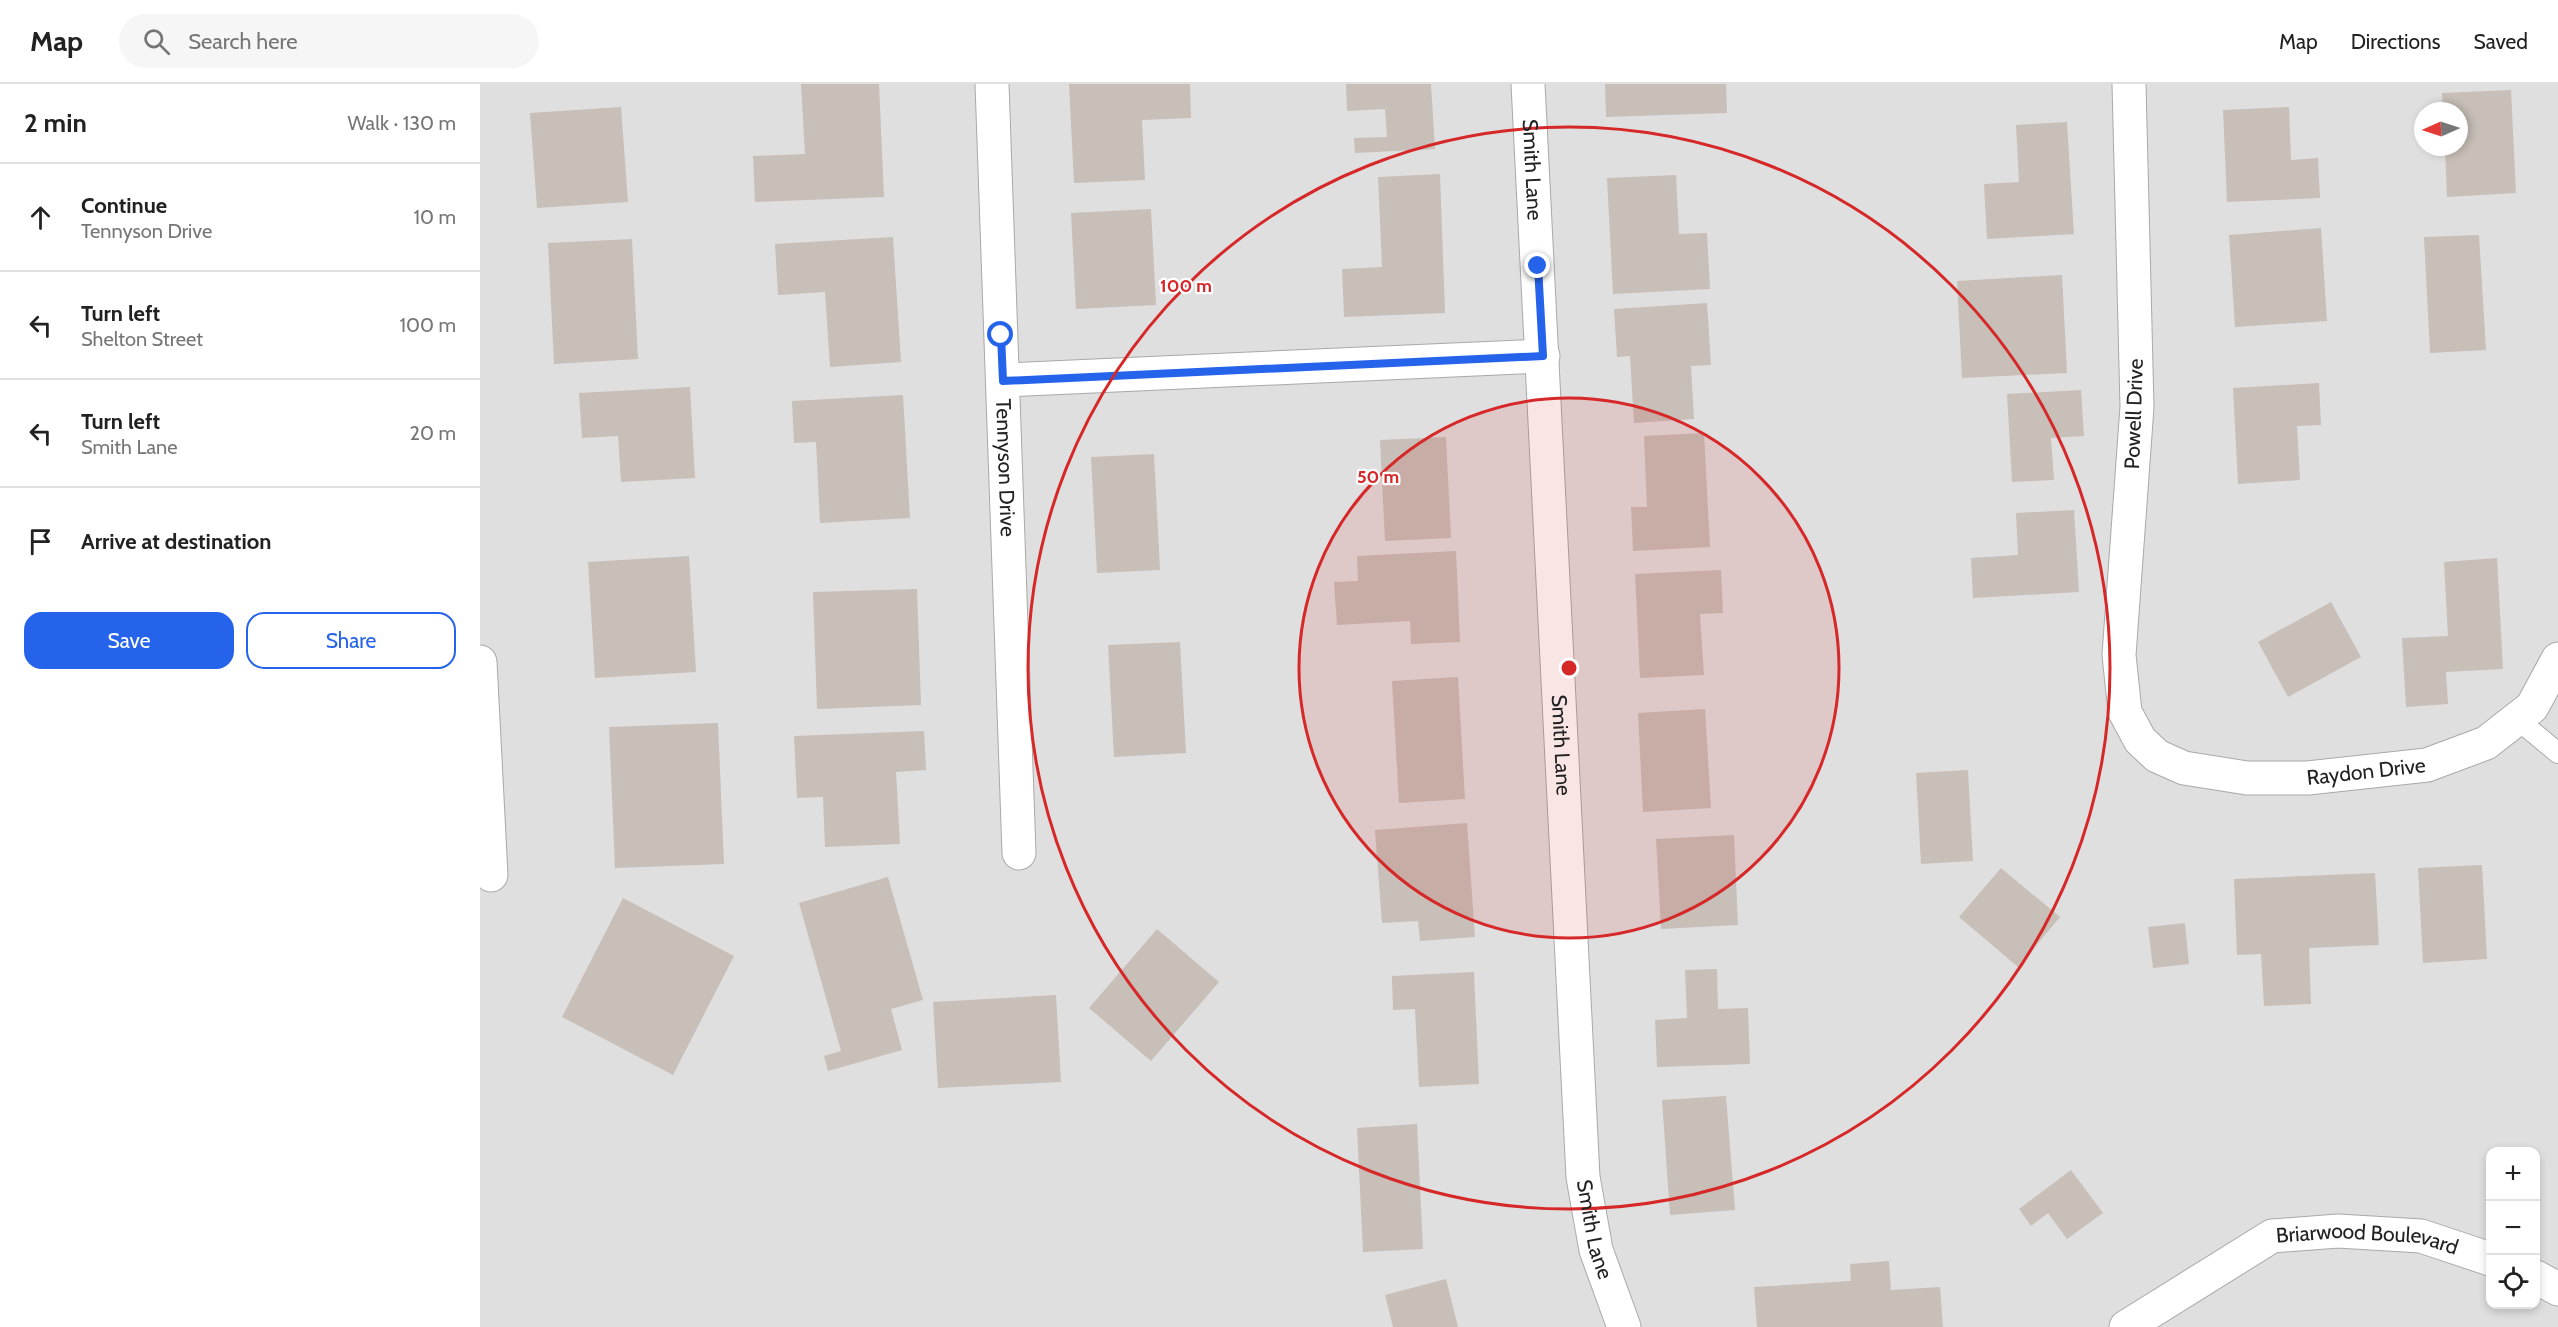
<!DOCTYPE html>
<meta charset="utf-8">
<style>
:root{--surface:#fff;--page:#f6f6f6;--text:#222;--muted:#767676;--line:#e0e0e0;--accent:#2563eb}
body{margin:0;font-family:Cabin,sans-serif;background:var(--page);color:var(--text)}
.controls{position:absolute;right:18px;bottom:18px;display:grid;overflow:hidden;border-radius:12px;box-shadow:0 3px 9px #0003}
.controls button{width:54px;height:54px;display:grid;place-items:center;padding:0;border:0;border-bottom:2px solid var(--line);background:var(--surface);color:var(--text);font:30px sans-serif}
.compass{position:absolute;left:1934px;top:18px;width:54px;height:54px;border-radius:50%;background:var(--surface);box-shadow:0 3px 9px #0003;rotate:267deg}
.stop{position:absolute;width:18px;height:18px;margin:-14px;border:4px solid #2563eb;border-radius:50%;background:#fff}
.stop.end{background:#2563eb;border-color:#fff;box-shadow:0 2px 6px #0008}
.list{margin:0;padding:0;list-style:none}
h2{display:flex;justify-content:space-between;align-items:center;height:78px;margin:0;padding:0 24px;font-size:26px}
h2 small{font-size:20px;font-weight:400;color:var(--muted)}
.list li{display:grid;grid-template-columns:39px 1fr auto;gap:18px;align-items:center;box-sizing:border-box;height:108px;padding:0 24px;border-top:2px solid var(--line)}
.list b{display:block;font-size:22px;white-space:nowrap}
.list p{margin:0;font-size:20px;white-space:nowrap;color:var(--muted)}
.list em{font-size:20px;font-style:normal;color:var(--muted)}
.actions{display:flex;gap:12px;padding:18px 24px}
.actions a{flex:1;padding:14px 0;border:2px solid var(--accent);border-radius:18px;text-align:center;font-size:21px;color:var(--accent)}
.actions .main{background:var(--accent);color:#fff}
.icon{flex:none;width:33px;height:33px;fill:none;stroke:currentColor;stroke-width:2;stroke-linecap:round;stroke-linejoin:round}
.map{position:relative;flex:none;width:2078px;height:1243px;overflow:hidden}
header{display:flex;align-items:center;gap:36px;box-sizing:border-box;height:84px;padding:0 30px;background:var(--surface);border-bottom:2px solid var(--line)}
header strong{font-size:28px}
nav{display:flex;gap:33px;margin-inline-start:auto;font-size:21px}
.search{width:420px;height:54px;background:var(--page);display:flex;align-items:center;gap:15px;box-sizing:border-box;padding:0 21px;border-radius:33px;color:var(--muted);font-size:22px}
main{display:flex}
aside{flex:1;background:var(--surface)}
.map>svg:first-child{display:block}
.residential{fill:#e0dfdf;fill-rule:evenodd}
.building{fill:#c7bfb8}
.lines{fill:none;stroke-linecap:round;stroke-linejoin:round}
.service-casing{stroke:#a9a9a9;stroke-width:22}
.minor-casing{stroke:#a9a9a9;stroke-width:35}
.service{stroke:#fff;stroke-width:20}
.minor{stroke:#fff;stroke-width:33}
.route{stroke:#2563eb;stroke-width:8}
.ring{fill:none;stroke:#d62828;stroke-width:3}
.labels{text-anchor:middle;stroke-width:4.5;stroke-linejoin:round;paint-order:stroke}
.street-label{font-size:21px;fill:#222;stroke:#fff}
.centre{fill:#d62828;stroke:#fff;stroke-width:3}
.ring-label{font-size:18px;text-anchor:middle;font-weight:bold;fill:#d62828;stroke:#fff;stroke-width:4.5;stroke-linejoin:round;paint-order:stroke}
</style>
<header>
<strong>Map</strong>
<div class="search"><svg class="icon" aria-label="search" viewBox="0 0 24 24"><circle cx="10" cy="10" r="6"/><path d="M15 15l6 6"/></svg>Search here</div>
<nav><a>Map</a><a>Directions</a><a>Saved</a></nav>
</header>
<main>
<aside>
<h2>2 min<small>Walk · 130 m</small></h2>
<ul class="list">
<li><svg class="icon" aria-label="ahead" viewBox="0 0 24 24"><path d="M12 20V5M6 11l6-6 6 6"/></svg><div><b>Continue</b><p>Tennyson Drive</p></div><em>10 m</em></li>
<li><svg class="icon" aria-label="left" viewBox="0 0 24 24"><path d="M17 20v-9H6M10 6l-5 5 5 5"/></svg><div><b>Turn left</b><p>Shelton Street</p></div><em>100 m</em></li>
<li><svg class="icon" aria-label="left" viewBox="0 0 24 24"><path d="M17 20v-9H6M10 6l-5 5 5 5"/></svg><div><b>Turn left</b><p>Smith Lane</p></div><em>20 m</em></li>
<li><svg class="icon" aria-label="arrive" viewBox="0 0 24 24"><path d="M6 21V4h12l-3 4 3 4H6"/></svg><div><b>Arrive at destination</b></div></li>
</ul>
<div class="actions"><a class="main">Save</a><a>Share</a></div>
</aside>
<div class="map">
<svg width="2078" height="1243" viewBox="0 0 2078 1243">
<rect width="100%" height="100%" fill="#f2efe9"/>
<!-- residential -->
<path class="residential" d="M0 0H2078V1243H0ZM1943 27H1979V63H1943ZM2010 1068H2056V1220H2010Z"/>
<!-- building -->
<path class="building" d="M321 0H399L404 113 275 118 273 72 325 70Z
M589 0H710L711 34 662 36 665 96 594 99Z
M866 0H951L955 65 875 69 874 54 907 53 905 25 867 27Z
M1125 0H1246L1247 29 1126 33Z
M2031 6 2036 109 1967 113 1965 63H1979V27H1963L1962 9Z
M141 23 148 118 57 124 50 29Z
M1809 23 1811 76 1838 74 1840 114 1747 118 1743 26Z
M1587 38 1594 150 1507 155 1504 100 1539 98 1536 41Z
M960 90 965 229 864 233 862 185 902 183 898 93Z
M1196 91 1199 150 1227 149 1230 205 1133 210 1127 94Z
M671 125 676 221 596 225 591 129Z
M1841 144 1847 237 1755 243 1749 151Z
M1999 151 2006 266 1950 269 1944 153Z
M413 153 421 278 350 283 345 208 298 211 295 160Z
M152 155 158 275 74 280 68 159Z
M1582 191 1587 289 1482 294 1477 197Z
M1227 219 1231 281 1211 282 1214 335 1154 339 1150 272 1137 273 1134 225Z
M1839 299 1841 341 1817 342 1820 396 1758 400 1753 304Z
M210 303 215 394 141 398 138 352 102 354 99 309Z
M1601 306 1604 352 1571 354 1574 396 1532 398 1527 310Z
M423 311 430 434 340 439 336 358 314 359 312 317Z
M1224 349 1230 463 1153 467 1151 423H1167L1164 352Z
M966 353 971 454 905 457 900 356Z
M674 370 680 486 617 489 611 373Z
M1594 426 1599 508 1493 514 1491 474 1538 471 1536 429Z
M976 467 980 558 931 560 930 537 857 541 854 498 878 497 877 472Z
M209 472 216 588 115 594 108 478Z
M2017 474 2023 585 1966 588 1968 620 1926 623 1922 554 1968 552 1964 478Z
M1241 486 1243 529 1220 530 1224 591 1160 594 1155 490Z
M437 505 441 621 337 625 333 508Z
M1851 518 1881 573 1808 613 1778 558Z
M700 558 706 669 634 673 628 561Z
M978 593 985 715 919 719 912 597Z
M1225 625 1231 724 1163 728 1158 629Z
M238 639 244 780 135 784 129 643Z
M444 647 446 686 416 688 420 760 345 763 343 713 317 714 314 652Z
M1488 686 1493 777 1441 780 1436 689Z
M987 739 995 853 940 857 938 837 902 839 895 746Z
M1254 751 1258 841 1181 845 1176 755Z
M2002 781 2007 875 1943 879 1938 784Z
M1521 784 1580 833 1538 883 1479 833Z
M1895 789 1899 861 1829 864 1831 920 1784 922 1781 870 1757 871 1754 795Z
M408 793 443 916 411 925 422 966 348 987 344 972 361 967 319 819Z
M143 814 254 872 193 991 82 933Z
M1705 839 1709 880 1673 884 1668 843Z
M677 845 739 898 671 977 609 924Z
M1237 885 1238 925 1268 924 1270 980 1177 983 1175 936 1207 934 1205 886Z
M994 888 999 1000 939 1003 935 925 913 926 912 892Z
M576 911 581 998 458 1004 453 918Z
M1246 1012 1255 1126 1190 1131 1182 1016Z
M937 1040 943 1165 883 1168 877 1044Z
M1591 1086 1623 1129 1587 1155 1568 1129 1551 1142 1539 1125Z
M1409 1177 1411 1206 1460 1203 1463 1243H1277L1274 1203 1371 1197 1370 1180Z
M966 1195 978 1243H913L905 1211Z"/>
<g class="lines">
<!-- service casing -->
<g class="service-casing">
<path id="service" d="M2037 635 2078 669"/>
</g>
<!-- minor casing -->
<g class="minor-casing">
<g id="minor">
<path id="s1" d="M512 0 539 769"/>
<path id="s2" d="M1048 0 1103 1093 1116 1166 1144 1243"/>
<path id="s3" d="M1649 0 1657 323 1639 571 1645 628 1660 656 1677 672 1704 684 1767 694H1828L1947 681 2006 659 2052 623 2078 575"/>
<path d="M523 296 1063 272"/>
<path d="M0 578 11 791"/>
<path d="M2056 1193 2078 1205"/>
<path id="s4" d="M1646 1243 1792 1152 1858 1147 1941 1152 2010 1175"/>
</g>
</g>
<!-- service -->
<use href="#service" class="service"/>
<!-- minor -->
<use href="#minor" class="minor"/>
</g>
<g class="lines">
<!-- route -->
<path class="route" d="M521 251 523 297 1063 272 1058 182"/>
</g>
<!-- distance rings -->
<circle cx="1089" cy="584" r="270" fill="#d62828" fill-opacity=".12"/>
<g class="ring">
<circle cx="1089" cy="584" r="270"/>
<circle cx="1089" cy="584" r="541"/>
</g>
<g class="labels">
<!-- street labels -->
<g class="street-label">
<text dy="7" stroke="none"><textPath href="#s2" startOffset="86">Smith Lane</textPath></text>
<text transform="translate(1654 330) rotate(-88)" y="7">Powell Drive</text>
<text dy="7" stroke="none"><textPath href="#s1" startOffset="384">Tennyson Drive</textPath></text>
<text dy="7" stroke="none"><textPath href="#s2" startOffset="662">Smith Lane</textPath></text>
<text dy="7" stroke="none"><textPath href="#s3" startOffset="897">Raydon Drive</textPath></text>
<text dy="7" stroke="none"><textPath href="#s2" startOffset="1148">Smith Lane</textPath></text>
<text dy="7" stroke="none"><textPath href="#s4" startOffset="268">Briarwood Boulevard</textPath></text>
</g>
</g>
<circle cx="1089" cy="584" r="9" class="centre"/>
<g class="ring-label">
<text x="706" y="208">100 m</text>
<text x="898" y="399">50 m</text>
</g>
</svg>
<div class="controls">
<button>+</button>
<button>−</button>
<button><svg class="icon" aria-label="locate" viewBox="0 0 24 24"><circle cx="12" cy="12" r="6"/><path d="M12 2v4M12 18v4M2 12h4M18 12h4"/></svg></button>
</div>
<svg class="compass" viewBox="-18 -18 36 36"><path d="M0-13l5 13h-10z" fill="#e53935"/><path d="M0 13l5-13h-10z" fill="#767676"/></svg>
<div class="stop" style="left:521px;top:251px"></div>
<div class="stop end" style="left:1058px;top:182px"></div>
</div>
</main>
